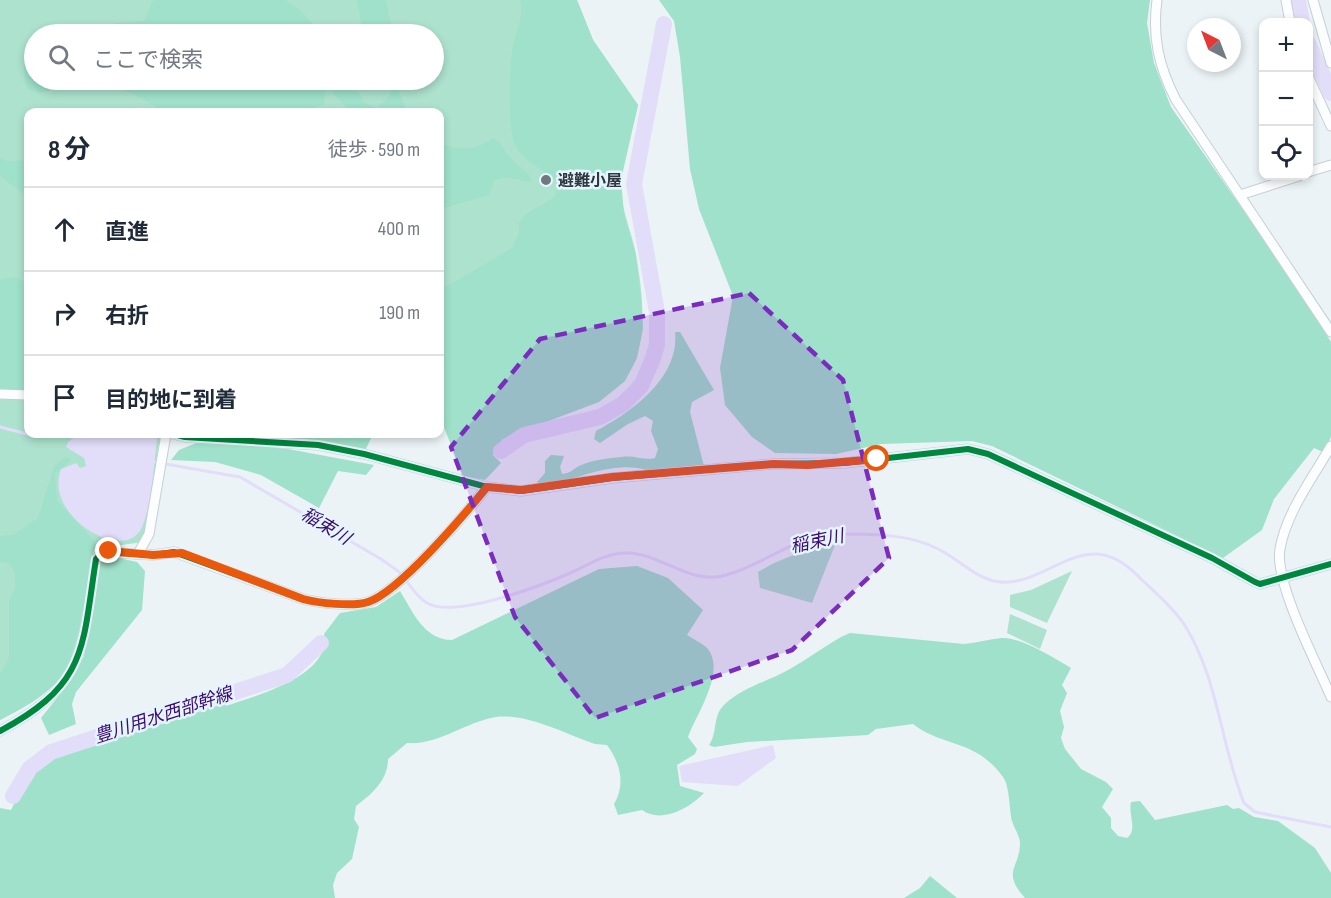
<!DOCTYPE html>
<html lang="ja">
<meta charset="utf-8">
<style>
:root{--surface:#fff;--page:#f2f2f3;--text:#1f2937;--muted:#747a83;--line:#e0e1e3}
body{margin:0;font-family:"Sofia Sans Condensed","Noto Sans JP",sans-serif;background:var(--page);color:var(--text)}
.controls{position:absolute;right:18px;top:18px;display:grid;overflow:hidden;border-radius:12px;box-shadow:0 3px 9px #0003}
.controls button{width:54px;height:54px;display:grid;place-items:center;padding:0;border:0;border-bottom:2px solid var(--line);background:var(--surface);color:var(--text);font:30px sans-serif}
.compass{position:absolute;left:1187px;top:18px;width:54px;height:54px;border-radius:50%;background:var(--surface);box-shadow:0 3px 9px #0003;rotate:318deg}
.stop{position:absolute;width:18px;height:18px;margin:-14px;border:4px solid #ea580c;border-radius:50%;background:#fff}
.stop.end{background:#ea580c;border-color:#fff;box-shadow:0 2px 6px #0008}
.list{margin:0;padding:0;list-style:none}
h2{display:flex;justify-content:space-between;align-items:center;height:78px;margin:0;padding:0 24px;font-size:26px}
h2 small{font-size:20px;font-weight:400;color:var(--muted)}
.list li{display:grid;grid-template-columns:39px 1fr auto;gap:18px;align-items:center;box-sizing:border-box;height:84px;padding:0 24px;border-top:2px solid var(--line)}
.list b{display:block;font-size:22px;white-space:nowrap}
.list em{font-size:20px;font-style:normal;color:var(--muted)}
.icon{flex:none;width:33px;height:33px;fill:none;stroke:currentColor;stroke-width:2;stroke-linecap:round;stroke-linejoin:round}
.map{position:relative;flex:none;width:1331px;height:898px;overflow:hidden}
.search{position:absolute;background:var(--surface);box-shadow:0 3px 9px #0003;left:24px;top:24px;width:420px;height:66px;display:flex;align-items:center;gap:15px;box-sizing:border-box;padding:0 21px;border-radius:33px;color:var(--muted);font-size:22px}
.panel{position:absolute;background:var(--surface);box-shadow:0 3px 9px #0003;left:24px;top:108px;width:420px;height:330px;border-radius:12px}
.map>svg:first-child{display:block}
.green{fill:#ade2cf;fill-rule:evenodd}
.forest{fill:#9fe1ca}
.water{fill:#e2ddf8}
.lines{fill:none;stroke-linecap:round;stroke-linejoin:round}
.stream{stroke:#e2ddf8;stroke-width:3}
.river{stroke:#e2ddf8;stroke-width:16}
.street-casing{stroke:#c6cfd3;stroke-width:11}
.street{stroke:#fcfdfe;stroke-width:9}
.cycleway-casing{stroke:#e5f5fd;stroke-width:10}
.cycleway{stroke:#00873e;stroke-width:6}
.route{stroke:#ea580c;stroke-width:8}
.marked{fill:#7b2cbf;fill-opacity:0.2;stroke:#7b2cbf;stroke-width:4.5;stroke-dasharray:12 8;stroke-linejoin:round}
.poi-dot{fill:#70797e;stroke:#e5f5fd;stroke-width:2}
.labels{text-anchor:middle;stroke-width:5;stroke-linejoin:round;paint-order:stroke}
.poi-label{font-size:16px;font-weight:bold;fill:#2e383d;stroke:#e5f5fd;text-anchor:start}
.water-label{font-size:18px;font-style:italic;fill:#3c0b71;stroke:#e5f5fd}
</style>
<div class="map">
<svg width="1331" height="898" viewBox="0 0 1331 898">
<rect width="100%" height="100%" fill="#ebf3f7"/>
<!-- green -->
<path class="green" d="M0 0H577L593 40 638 105C633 129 622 157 621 182 620 208 631 229 636 254 647 320 653 387 576 409L440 321V112H28V434H164L160 438 143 542 94 549C83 587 85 648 60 678 44 697 21 709 0 720ZM34 34H434V80H34Z
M835 545 812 603 760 588 758 572C783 557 807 549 835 545Z
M1072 571 1047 623 1010 607V595L1031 590Z
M1010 614 1047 630 1040 649 1007 633Z"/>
<!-- forest -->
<path class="forest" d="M153 0H286L301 11 321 34H45L62 27 79 34 116 23 144 21Z
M357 0H386L393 34H370L361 23Z
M520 0H577L593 40 638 105 621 180 624 214 635 252 641 298 643 328 637 358 625 381 599 402 509 436 502 440 493 455 501 463 485 480 463 476 440 417V290L512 248 519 233V222L526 214 555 197 557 189 556 180C544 170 524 161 516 147 507 129 509 66 513 45 517 30 524 15 520 0Z
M659 0H1150L1147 23 1154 63 1171 107 1295 284 1331 342V437L1323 452 1314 448 1274 499 1262 530 1223 558 992 446 972 441 881 444 836 454 775 453 752 437 725 405 720 368 733 296 699 209 690 169 680 57 674 21Z
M34 46V80H327L324 104 303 112H164L139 97 107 83 71 85 40 93 28 89C21 72 24 61 34 46Z
M329 80H353L364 103 377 108 389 96 395 82 407 112H350L334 94Z
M493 138C503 144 502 148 509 156 517 166 528 170 533 182 517 182 509 173 494 181L489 195 440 209V157L445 145C465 151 476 149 493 138Z
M0 157 6 161 28 160V197L0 176Z
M15 277 28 283V392L0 391V280Z
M675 332H680L714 390 692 402 690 412 704 466C688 467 667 474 652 471 639 468 629 466 615 468 589 471 567 482 542 486L537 482 545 473V461L551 455 564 456 560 467 562 474C571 473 572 470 579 466 591 460 609 458 622 457 635 455 643 461 655 458L658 449 651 431 653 421 645 416 628 424 600 443 594 439 596 431C631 412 680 378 675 332Z
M188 434H373L365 451Z
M201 441 288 449 374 465 366 475 338 471 319 508 261 475 215 462 171 460 179 450Z
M67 456 71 460 55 474 57 500 95 542C91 571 77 657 61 677 45 697 21 709 0 720V674L9 658V600L15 589V574L9 563 0 562V536L12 535 38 518 54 466Z
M110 556 137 562 145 571 142 610 76 692 72 704 76 724 49 735 41 718 72 679 84 656 101 561Z
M637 566 668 578 703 610 687 635C693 639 702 643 707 648 727 671 696 715 688 737L697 749 695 754 677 765 680 786 704 793C690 808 661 824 642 810L618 815 614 804C626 785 620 762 607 745L595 744C565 734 527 713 496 717 465 722 440 745 407 743L388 759C388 780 372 794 356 806L354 819 359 827 352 859 337 873 333 885 335 898H0V808L11 810 27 777 47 757 224 699 226 706C255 696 332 676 324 634L340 613 376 607 400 591C413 612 424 640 452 640L599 569Z
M850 633 964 644C977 643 989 639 1002 638 1018 636 1056 659 1071 668L1062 685 1067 693 1060 711 1064 727 1061 738 1065 749 1081 769 1106 782 1113 789 1102 807 1111 818V828L1118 836 1127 838C1138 830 1128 815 1131 802L1140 801 1155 820 1227 805 1233 809 1239 808 1254 817 1278 821 1315 848 1331 873V898H1025C1001 871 1020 868 1020 843 1020 836 1014 828 1012 821 1009 809 1010 787 1003 777 976 739 942 747 913 724L876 729 868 735 747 742 714 747 709 745C718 733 712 715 725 704 743 687 769 681 790 669 807 659 824 647 841 637Z
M930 876 957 898H904L920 888Z"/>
<!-- water -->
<path class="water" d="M79 434H155L157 440C153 467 153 501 142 527 126 565 43 517 61 469L76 463 80 468 86 466 84 458 66 447 68 442Z
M773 745 776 758 738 786 682 782 679 766Z"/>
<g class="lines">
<!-- stream -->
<path class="stream" d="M0 427 31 435 49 434
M154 462 240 477 381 559C386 563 393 567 398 571 408 581 415 596 427 603 454 619 540 586 568 574 587 566 606 552 628 553 662 554 691 586 726 575 769 563 795 534 842 534 873 534 910 534 938 549 957 558 973 576 994 581 1032 589 1061 553 1097 554 1116 555 1131 568 1143 581 1157 594 1173 608 1184 624 1218 677 1221 746 1244 803L1255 812 1331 827"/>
<!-- river -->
<path class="river" d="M1298 0 1302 22
M1308 43 1331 93
M501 451 524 435 600 417 623 404 641 386 652 361 657 345V312L634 184 664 24
M13 796 30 768 51 752 287 675 321 643"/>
<!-- street casing -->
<g class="street-casing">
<path id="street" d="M1157 0C1152 38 1159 67 1176 100L1331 332
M1286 0 1290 22
M1313 0 1331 63
M1308 76 1331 126
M1308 172 1331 165
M1240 195 1299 176
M0 394 28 395
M174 434 185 437 318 445 364 454 487 487 521 491 612 478 773 464 844 463 968 449 988 454 1212 558 1255 582 1260 584 1331 564
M1331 446C1313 477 1286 513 1280 549 1274 582 1317 664 1331 697
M139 552 149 534 166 434
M0 731C88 684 82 648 96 559L103 552 153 555 174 552 303 599C318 603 353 607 368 602 399 592 464 516 487 487"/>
</g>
<!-- street -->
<use href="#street" class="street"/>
<!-- cycleway casing -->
<g class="cycleway-casing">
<path id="cycleway" d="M174 434 185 437 318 445 364 454 487 487 521 491 612 478 773 464 844 463 968 449 988 454 1212 558 1255 582 1260 584 1331 564
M0 731C88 684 82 648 96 559L103 552 153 555 174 552 303 599C318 603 353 607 368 602 399 592 464 516 487 487"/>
</g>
<!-- cycleway -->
<use href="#cycleway" class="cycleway"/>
</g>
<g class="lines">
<!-- route -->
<path class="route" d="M109 551 153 555 182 553 303 599C318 603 353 607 368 602 399 592 464 515 487 487L521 490 612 477 773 464 808 465 877 459"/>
</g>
<!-- marked area -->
<path class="marked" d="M749 293 843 380 889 558 792 650 595 718 515 617 451 447 540 339Z"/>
<!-- markers -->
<circle class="poi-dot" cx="546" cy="180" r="6"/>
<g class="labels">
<!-- poi labels -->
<g class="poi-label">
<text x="558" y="186">避難小屋</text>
</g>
<!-- water labels -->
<g class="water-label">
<text transform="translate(326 526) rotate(31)" y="6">稲束川</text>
<text transform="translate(817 541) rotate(-12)" y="6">稲束川</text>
<text transform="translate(163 715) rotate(-18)" y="6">豊川用水西部幹線</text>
</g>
</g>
</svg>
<div class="controls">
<button>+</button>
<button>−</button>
<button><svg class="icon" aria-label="locate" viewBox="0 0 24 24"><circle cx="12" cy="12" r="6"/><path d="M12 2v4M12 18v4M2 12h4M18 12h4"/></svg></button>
</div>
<svg class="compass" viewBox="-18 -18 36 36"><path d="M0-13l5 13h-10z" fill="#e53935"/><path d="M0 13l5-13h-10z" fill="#747a83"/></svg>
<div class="stop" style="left:877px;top:459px"></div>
<div class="stop end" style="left:109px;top:551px"></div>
<div class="search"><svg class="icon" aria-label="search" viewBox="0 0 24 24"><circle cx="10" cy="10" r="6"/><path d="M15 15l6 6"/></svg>ここで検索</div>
<section class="panel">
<h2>8 分<small>徒歩 · 590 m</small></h2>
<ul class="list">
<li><svg class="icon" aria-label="ahead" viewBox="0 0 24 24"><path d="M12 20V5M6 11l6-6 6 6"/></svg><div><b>直進</b></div><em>400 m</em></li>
<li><svg class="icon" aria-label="right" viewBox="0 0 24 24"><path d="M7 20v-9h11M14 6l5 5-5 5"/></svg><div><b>右折</b></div><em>190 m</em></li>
<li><svg class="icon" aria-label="arrive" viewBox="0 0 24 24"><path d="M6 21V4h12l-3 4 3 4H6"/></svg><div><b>目的地に到着</b></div></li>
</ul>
</section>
</div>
